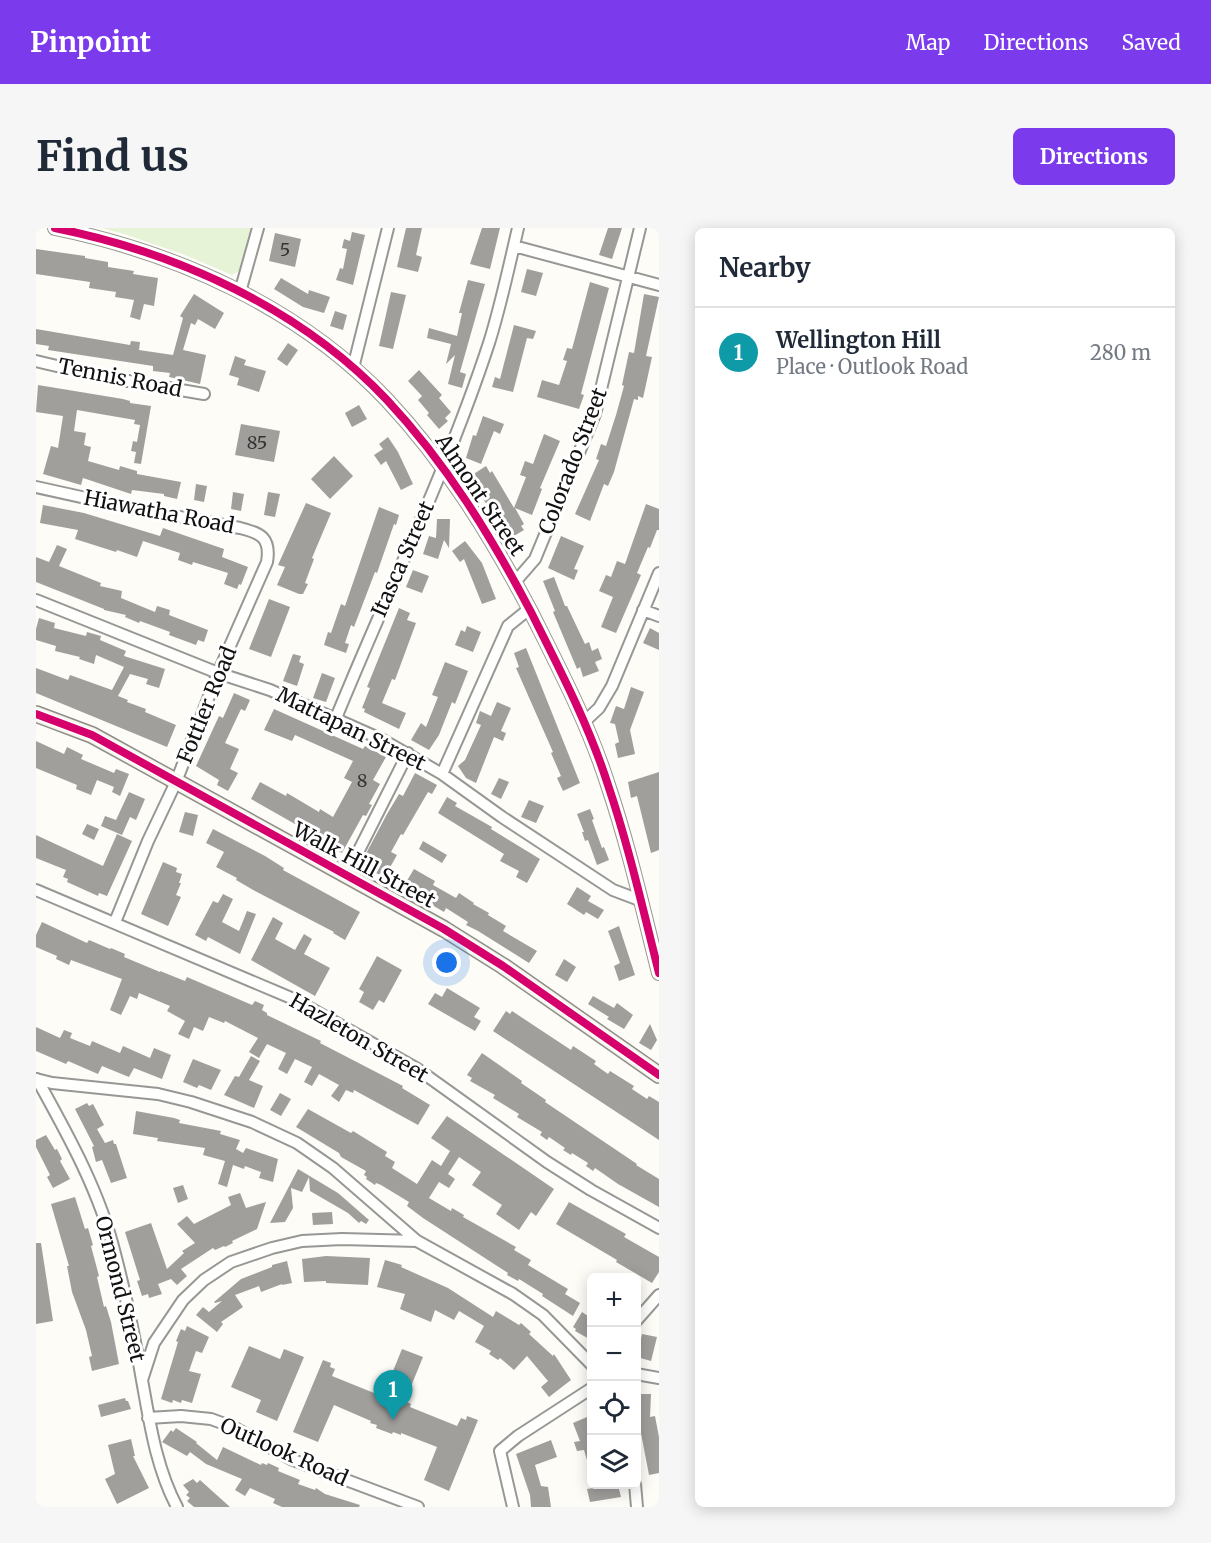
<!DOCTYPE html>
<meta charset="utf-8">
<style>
:root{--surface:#fff;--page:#f6f6f7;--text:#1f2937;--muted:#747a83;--line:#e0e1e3;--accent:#7c3aed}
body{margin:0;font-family:Merriweather,serif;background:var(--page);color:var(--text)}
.controls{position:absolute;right:18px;bottom:18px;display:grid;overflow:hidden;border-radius:9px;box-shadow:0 3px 15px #0003}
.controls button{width:54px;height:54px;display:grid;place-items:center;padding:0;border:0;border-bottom:2px solid var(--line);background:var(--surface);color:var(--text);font:30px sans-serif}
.you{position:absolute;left:411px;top:735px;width:21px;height:21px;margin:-15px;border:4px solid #fff;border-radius:50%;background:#1a73e8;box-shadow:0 0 0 9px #1a73e833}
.badge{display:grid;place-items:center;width:39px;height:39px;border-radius:50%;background:var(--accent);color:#fff;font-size:20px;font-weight:700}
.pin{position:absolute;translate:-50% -50px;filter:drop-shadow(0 2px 3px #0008)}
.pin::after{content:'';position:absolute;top:32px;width:21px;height:18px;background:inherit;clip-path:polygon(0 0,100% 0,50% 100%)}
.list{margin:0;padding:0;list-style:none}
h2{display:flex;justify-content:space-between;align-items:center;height:78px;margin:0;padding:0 24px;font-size:26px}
h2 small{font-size:20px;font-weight:400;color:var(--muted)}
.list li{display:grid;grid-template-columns:39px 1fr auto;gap:18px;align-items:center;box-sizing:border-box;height:90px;padding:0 24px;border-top:2px solid var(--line)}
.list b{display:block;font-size:22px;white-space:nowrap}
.list p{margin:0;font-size:20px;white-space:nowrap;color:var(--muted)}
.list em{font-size:20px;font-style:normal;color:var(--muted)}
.icon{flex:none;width:33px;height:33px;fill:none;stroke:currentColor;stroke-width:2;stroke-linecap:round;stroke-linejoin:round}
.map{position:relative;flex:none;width:623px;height:1279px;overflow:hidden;border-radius:9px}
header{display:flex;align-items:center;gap:36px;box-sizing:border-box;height:84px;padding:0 30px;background:var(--accent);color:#fff}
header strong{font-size:28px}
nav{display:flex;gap:33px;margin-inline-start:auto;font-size:21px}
.intro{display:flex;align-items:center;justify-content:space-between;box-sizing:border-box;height:144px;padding:0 36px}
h1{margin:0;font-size:42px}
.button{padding:15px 27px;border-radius:9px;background:var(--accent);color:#fff;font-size:21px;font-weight:700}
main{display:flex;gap:36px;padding:0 36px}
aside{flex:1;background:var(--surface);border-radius:9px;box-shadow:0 3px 15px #0003}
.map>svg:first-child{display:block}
.green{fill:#e7f3d7}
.building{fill:#a19f9c}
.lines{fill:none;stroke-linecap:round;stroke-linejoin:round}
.minor-casing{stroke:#979795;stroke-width:14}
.tertiary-casing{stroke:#979795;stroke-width:16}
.secondary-casing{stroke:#8e8d8b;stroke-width:18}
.minor{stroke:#fffffe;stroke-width:10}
.tertiary{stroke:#fffffe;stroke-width:14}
.secondary{stroke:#f6f4eb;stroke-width:15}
.cycleway-casing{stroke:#fff;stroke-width:11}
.cycleway{stroke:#d6006c;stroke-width:8}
.labels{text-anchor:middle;stroke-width:6;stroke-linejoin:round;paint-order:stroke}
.number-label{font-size:18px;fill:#353434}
.street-label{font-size:21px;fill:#111;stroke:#fff}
</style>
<header>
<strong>Pinpoint</strong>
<nav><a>Map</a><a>Directions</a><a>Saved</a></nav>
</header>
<div class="intro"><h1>Find us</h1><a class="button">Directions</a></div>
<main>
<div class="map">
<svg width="623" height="1279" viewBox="0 0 623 1279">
<rect width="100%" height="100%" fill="#fdfcf7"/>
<!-- green -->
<path class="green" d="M66 0H216L205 42 196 47 149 27 88 6Z"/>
<!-- building -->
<path class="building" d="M370 0H386L380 27 386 29 382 44 361 39Z
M446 0H464L454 41 434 36Z
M572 0H586L576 31 563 27Z
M316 4 329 7 317 57 300 52 304 40 307 41 311 21 306 20 308 11 314 13Z
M239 5 265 11 259 39 233 33Z
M0 21 49 28V30L72 34V39L98 43 97 46 122 50 118 78 108 76 104 92 94 89 98 72 79 69 80 64 53 60 54 54 0 46Z
M491 41 507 45 500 68 485 64Z
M245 50 272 66 273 62 294 69 288 85 267 79 238 61Z
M432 52 449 56 424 144 430 146 426 160 412 156 419 127 410 136 415 116 391 110 393 100 421 108 426 85H423Z
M554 54 573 60 545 166 548 167 543 181 501 169 506 152 523 157 531 133 527 132 531 120 536 121Z
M355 64 370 67 357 121 343 118Z
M158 66 188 85 179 101 162 91 159 97 155 95 147 122 170 127 164 156 133 149 134 145 117 143V138L12 122 13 118 0 116V101L94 117 95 113 104 114 103 122 137 127 147 90 144 88Z
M608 66 623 69 610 128 616 129 609 161 607 170 602 168V172L598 171 578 244 572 258 568 256 554 293 539 286 563 232 560 231 565 216 570 218 580 187 588 158 586 157 593 124 598 125Z
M299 83 311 87 307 102 294 98Z
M478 97 500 103 497 111 491 110 477 164 456 159 459 149 464 151Z
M252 115 262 122 251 138 241 131Z
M199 128 210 132 208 137 230 143 223 164 201 157 203 150 193 147Z
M383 142 406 167 403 170 415 184 409 190 412 193 403 201 391 187 393 185 382 172 386 168 372 153Z
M2 157 87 171 94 173V175L115 178 105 236 98 235 100 224 95 223 97 213 101 214 104 197 98 196 99 192 41 182 38 203 50 205 48 217 55 219 52 233 83 242 84 238 101 243V246L145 254 141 271 128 268V266L96 262 95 266 47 250 45 257 7 246 15 218 22 220 27 188 0 184Z
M323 177 331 191 316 199 309 185Z
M447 188 468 196 464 206 458 203 445 236 430 230 437 207 440 208Z
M205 196 244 203 238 234 199 227Z
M508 206 524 213 504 260 506 261 496 287 479 280 488 296 485 298 488 302 473 311 433 249 450 238 454 245 456 243 478 280 490 249 484 247 489 233 497 236Z
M352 209 362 224 377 256 365 262 350 233 345 237 338 227 347 221 343 216Z
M298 228 317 248 294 271 275 251Z
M160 256 171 258 168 274 158 272Z
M197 264 208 266 205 283 195 281Z
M232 264 244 266 239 289 228 287Z
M270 275 295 285 276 330 278 331 269 355 272 356 267 366H263L241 357 249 339 242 337Z
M610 276 623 281V302H621L614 320 612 319 601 345 605 347 580 405 565 399 577 369 563 363 570 347 575 349 581 333 589 336Z
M7 277 48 285 124 308 127 300 188 321 186 329 212 339 205 357 203 356 201 361 188 356 192 345 157 334 156 337 142 332 144 325 107 313 101 329 81 322 80 324 39 311 42 302 4 295Z
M343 279 363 287 360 297 358 296 341 345 339 344 318 399 315 397 309 415 313 416 310 425 288 417 292 404 295 405 305 376 309 378Z
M401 291H414L413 320 408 312 402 331 387 326 393 308 400 310Z
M525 308 548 318 538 341 542 342 538 352 512 340Z
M429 313 446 335 460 371 446 376 428 331 424 334 416 323Z
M21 317 31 321 23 338 65 355 64 358 86 363 85 370 119 384 121 378 134 382 133 387 172 402 168 414 162 412 160 417 133 407 134 404 104 393 103 395 89 389 90 387 68 382V381L0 354V329L13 334Z
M377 342 393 348 386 365 370 359Z
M518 349 529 378H531L549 416 553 414 556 423 562 420 566 431 559 434 563 443 547 449 544 439 541 441 517 384 519 383 507 353Z
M233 371 254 379 235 429 213 421Z
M363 380 374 385 371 392 380 395 359 452 356 451 346 475 370 485 363 501 328 484 329 481 326 480 334 460 331 459Z
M3 390 19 395 18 400 50 408 51 404 65 408 64 412 90 423 88 428 129 441 123 460 110 456 112 451 94 446 82 468 92 472 91 474 110 481 109 484 140 497 131 519 0 465V440L32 452 34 447 76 462 88 439 60 427 58 436 43 431 44 429 19 423 20 418 0 412V401Z
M431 398 445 404 437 424 419 417 425 402 429 404Z
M614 400 623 405V422L607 415Z
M490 420 544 555 527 563 521 550 525 548 515 525 517 524 480 440 483 439 478 425Z
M257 426 265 428 263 434 268 436 261 458 247 453Z
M409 434 432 443 419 476 416 474 403 507 393 522 375 512 385 495 390 499 402 469 396 467Z
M286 445 299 450 290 474 277 470Z
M595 459 608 464 594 502 599 526 582 530 579 516 583 514 579 496 574 495 580 478 588 481Z
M198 465 214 472 209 483 205 481 189 515 203 521 194 541 202 545 192 563 181 557 183 552 160 538 183 488 187 490Z
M461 474 475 480 465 503 470 505 467 513 458 509 440 555 430 550 422 538 429 532 445 497 440 495 444 483 455 488Z
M238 481 327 521 329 518 350 529 337 552 344 556 333 576 336 577 330 588 327 587 306 625 295 619 296 617 215 571 224 554 250 568 251 565 283 584 284 581 297 589 316 554 308 550 317 533 259 507 256 513 228 502Z
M0 513 28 526 31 519 47 527 45 531 78 545 80 541 93 546 84 568 76 564 78 559 61 552 55 567 40 561 41 557 0 540Z
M623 544V622L615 625 601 568 595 570 592 554Z
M379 545 401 557 396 566 392 564 367 607 365 606 355 624 361 627 348 650 325 635 351 586 363 566 367 568Z
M463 550 473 554 465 571 455 566Z
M93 564 109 571 100 592 94 589 86 607 65 598 69 588 80 592Z
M411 569 421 575 419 578 456 599 455 601 504 631 491 655 480 649 483 643 464 633 468 626 402 585Z
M493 572 508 578 500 595 485 589Z
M554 581 558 591 556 592 566 620 568 619 573 632 561 637 552 612 549 613 546 604H548L541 586Z
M149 584 162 587 157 608 143 604Z
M51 596 63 601 58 612 46 606Z
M177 601 229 628 248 640 247 642 324 684 309 712 297 705 298 704 219 663 200 652 201 650 180 639 188 624 170 615Z
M81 606 96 613 71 668 63 665 62 668 31 654 32 651 27 649 30 642 0 630V607L67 638Z
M387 613 411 627 406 635 383 621Z
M127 634 141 640 140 644 146 646 143 655H145L140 667 145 669 132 698 105 686Z
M378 641 399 653 397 657 420 670 423 665 438 675 437 676 453 685 452 687 470 698 467 703 501 723 493 735 442 703 430 697 432 694 410 680 408 684 396 677 397 675 371 660 372 658 369 656Z
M541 659 555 668 552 673 568 682 562 691 550 684 548 687 531 676Z
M187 666 197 671 186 694 203 703 211 683 220 686 204 726 172 709 170 713 159 707 177 673 182 675Z
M237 689 247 695 239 711 259 722 268 706 276 711 268 726 294 740 279 768 215 732Z
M6 694 51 715 53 712 74 721 75 720 89 726 88 729 124 744V743L149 753 151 749 216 777 219 773 228 777 226 782 231 785V787L285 813 284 815 367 858 366 860 394 877 382 897 318 862 317 865 310 862 303 874 295 868 303 857 283 846 276 858 268 854 276 839 259 831 251 846 242 841 250 825 231 816 223 830 213 824 222 810 189 793 188 795 173 789 167 803 158 799 153 811 142 806 149 793 131 783 134 778 103 765 101 771 94 768 85 787 74 782 86 751 35 732 33 737 20 731 21 728 0 719V707Z
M583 698 599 747 583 753 578 738 584 735 572 703Z
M341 728 366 742 348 775 343 772 337 782 323 774 328 764 323 761Z
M528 731 540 739 531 754 519 747Z
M411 760 444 780 438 789 445 793 439 803 392 776 399 765 406 769Z
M557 768 578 780 581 775 597 787 588 801 571 791 573 789 552 776Z
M470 783 474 786 476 783 535 822 537 818 560 833 558 836 572 846 574 843 598 858 596 861 611 871 613 868 623 874V912L457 803Z
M614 796 621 812 615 822 603 815Z
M0 799 24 810 28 802 36 805 34 810 54 818 56 813 84 825 87 818 114 830 118 820 135 827 126 851 98 840 93 849 66 838 62 846 32 833 30 836 0 823Z
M446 825 486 853 485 855 510 872 509 874 601 936 600 937 623 951V979L582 956 559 940 557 943 550 938 552 935 536 925 535 927 527 922 529 920 513 909 511 912 504 907 506 904 481 889 483 886 457 870 459 867 434 853 436 850 431 847Z
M215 828 224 833 213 852 227 858 218 880 188 867 199 848 203 849Z
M157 831 185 842 175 862 163 857 161 860 147 854Z
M244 865 255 871 245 888 234 882Z
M51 875 53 878 57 876 68 897 61 901 69 915 77 912 78 916H80L91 950 75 955 66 932 60 934 56 919 58 918 39 881Z
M272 881 315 905 317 903 351 924 349 928 359 934 356 940 381 956 396 932 405 938 414 923 395 910 411 888 518 961 500 988 495 984 483 1002 460 986 466 977 436 957 445 944 423 929 412 946 419 951 413 960 403 954 393 970 415 983 416 980 428 987 427 989 480 1019 478 1022 495 1032 492 1037 532 1061 529 1066 544 1075 537 1088 506 1068 507 1066 483 1051 482 1053 471 1047 472 1045 387 990 371 978 373 974 345 957 340 955 339 957 330 951 331 949 328 947 330 943 305 929 303 925 260 899Z
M100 883 138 890 144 892 143 895 185 903 184 906 204 912 200 921 207 925 210 920 242 931 237 954 223 950 225 944 209 938 208 941 197 937 191 959 182 956 189 933 167 927 169 920 121 913 122 910 97 906Z
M10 907 19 922 21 921 26 931 24 933 34 951 17 960 11 949 14 947 0 919V912Z
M262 941 302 965 333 992 330 996 325 993 323 995 312 985 274 963 273 949 266 964 255 960 257 980 249 994 234 995Z
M147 957 152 971 142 975 137 960Z
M204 965 210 980 230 974 221 1001 196 1013 197 1015 189 1019 188 1018 179 1022 177 1020 145 1041 151 1048 141 1057 135 1051 122 1056 126 1066 113 1070 112 1066 106 1068 101 1053 104 1052 89 1004 115 995 131 1041 148 1025 146 1023 159 1015 141 996 151 988 158 996 195 977 192 969Z
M39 969 49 1001 52 1000 57 1017 55 1018 63 1048 61 1049 68 1079 70 1078 75 1094 83 1136 56 1143 53 1129 56 1128 50 1102 36 1064 31 1038H33L15 976Z
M533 974 590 1006 588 1009 623 1029V1044L616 1055 580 1034 581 1032 520 996Z
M296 984 297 996 277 997 276 985Z
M0 1015H5L17 1093 0 1096Z
M290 1028 334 1030 332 1057 290 1055V1053L268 1054 266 1031Z
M349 1032 366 1037 365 1039 412 1060 457 1089 460 1083 483 1097 485 1095 495 1104 493 1106 517 1128 518 1126 535 1152 513 1169 505 1159 512 1153 491 1128 478 1142 464 1130 462 1132 453 1126 455 1123 439 1114 448 1098 423 1083 418 1092 399 1082 395 1094 364 1081 369 1066 341 1059Z
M251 1033 256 1055 246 1057V1056L225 1064 223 1058 199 1067 207 1079 185 1094 187 1096 181 1104 160 1087 167 1079 173 1084 186 1073 179 1075 178 1074 205 1051 236 1039V1037Z
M546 1084 555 1090V1112L539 1103 540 1101 537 1099Z
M151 1098 173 1109 166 1125 160 1123 153 1143 165 1146 156 1175 146 1172 145 1175 137 1172 136 1175 125 1171 142 1114 140 1113 145 1101 149 1103Z
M606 1106 621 1109 615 1133 601 1129Z
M213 1118 244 1131 248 1121 268 1129 241 1193 220 1184 225 1172 195 1159Z
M366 1121 387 1129 369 1173 375 1176 374 1179 421 1198 425 1190 430 1192 431 1188 442 1192 413 1263 388 1252 401 1219 365 1205V1207L357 1204 356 1206 340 1200 341 1197 334 1195 335 1193 298 1177 282 1214 257 1204 287 1132 295 1135 294 1139 299 1141 296 1148 343 1167 344 1164 348 1165Z
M600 1166H615L614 1189 619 1188 623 1209V1245L613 1247 600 1179Z
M89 1170 90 1173H92L95 1181 65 1189 62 1177Z
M551 1189 555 1200V1238L553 1239 548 1222 541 1223 538 1214 544 1213 537 1195Z
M140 1200 161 1214 160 1215 181 1232 187 1219 225 1237 226 1235 231 1237 232 1235 243 1240 242 1243 264 1252 262 1256 279 1262 280 1260 289 1266 324 1277 323 1279H246L237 1275 239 1271 214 1260 209 1268 199 1262 206 1251 170 1236 154 1224 151 1228 126 1214 135 1202 137 1204Z
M95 1211 99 1228H97L113 1260 81 1276 69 1251 79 1246 72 1217Z
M515 1212 521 1229 499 1237 505 1258 512 1259 515 1279H495L494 1267 480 1226Z
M157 1251 161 1255 164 1252 194 1279H158L151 1273 154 1270 150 1267 153 1264 147 1257Z
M576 1257H582L585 1269 554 1274 551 1261Z"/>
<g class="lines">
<!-- minor casing -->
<g class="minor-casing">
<path id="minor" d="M478 18 623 57
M204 64 222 0
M0 133 63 148 168 166
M317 140 352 0
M0 259 95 280 204 300C225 305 235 310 231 334L182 445 140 554 112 613 79 694
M479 354 499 331 559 186 604 0
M0 372 182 445 234 462 347 512 406 546 466 589 577 662 606 673
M607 382 623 388
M300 490C351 365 411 243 453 115 465 77 473 38 482 0
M548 494 563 480 576 458 623 345
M406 546 472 398 493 381
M310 648 372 525
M0 662 260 772 380 840 511 934 555 962 623 1000
M0 851 16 855 122 866 155 874 216 894 261 915 297 940 381 1013 477 1066 507 1087 556 1137
M1 851C32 907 64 964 79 1026 90 1068 99 1110 106 1152 114 1196 120 1239 141 1279
M600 1093 623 1067
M600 1146 623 1150
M106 1152 118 1115 147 1072 168 1052 195 1034 236 1020 266 1013 306 1011 381 1013
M112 1190 145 1188 175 1191 197 1199 257 1232 382 1279
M599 1256 601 1279
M477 1279 464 1223 482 1208 556 1160"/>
</g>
<!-- tertiary casing -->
<g class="tertiary-casing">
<path id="tertiary" d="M19 0C142 25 264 80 351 172 410 235 455 308 495 384 523 440 553 497 572 557 593 619 607 682 623 745"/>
</g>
<!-- secondary casing -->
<g class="secondary-casing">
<path id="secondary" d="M0 486 56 507 408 701 467 738 623 847"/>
</g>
<!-- minor -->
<use href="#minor" class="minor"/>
<!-- tertiary -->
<use href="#tertiary" class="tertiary"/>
<!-- secondary -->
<use href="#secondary" class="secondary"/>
<!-- cycleway casing -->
<g class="cycleway-casing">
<path id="cycleway" d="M19 0C142 25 264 80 351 172 410 235 455 308 495 384 523 440 553 497 572 557 593 619 607 682 623 745
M0 486 56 507 408 701 467 738 623 847"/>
</g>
<!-- cycleway -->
<use href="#cycleway" class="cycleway"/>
</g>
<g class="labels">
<!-- number labels -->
<g class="number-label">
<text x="249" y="28">5</text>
<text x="221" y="221">85</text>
<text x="326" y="559">8</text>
</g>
<!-- street labels -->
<g class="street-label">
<text transform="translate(84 150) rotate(11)" y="7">Tennis Road</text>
<text transform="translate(537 233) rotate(-69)" y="7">Colorado Street</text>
<text transform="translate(444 267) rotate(56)" y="7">Almont Street</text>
<text transform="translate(123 284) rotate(11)" y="7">Hiawatha Road</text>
<text transform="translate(367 331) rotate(-66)" y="7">Itasca Street</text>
<text transform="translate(171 477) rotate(-68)" y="7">Fottler Road</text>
<text transform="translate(315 501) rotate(26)" y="7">Mattapan Street</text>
<text transform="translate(328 637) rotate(28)" y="7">Walk Hill Street</text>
<text transform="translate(323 810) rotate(30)" y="7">Hazleton Street</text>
<text transform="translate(84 1061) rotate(76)" y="7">Ormond Street</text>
<text transform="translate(248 1224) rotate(24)" y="7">Outlook Road</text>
</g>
</g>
</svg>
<div class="controls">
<button>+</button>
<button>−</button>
<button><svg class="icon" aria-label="locate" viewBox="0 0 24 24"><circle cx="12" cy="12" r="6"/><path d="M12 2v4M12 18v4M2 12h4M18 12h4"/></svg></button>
<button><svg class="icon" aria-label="layers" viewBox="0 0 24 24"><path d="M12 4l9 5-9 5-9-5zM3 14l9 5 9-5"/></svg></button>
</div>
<div class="you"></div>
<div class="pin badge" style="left:357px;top:1192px;background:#0f9aa8">1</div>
</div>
<aside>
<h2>Nearby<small></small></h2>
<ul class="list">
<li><span class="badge" style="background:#0f9aa8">1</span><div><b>Wellington Hill</b><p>Place · Outlook Road</p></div><em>280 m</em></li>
</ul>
</aside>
</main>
